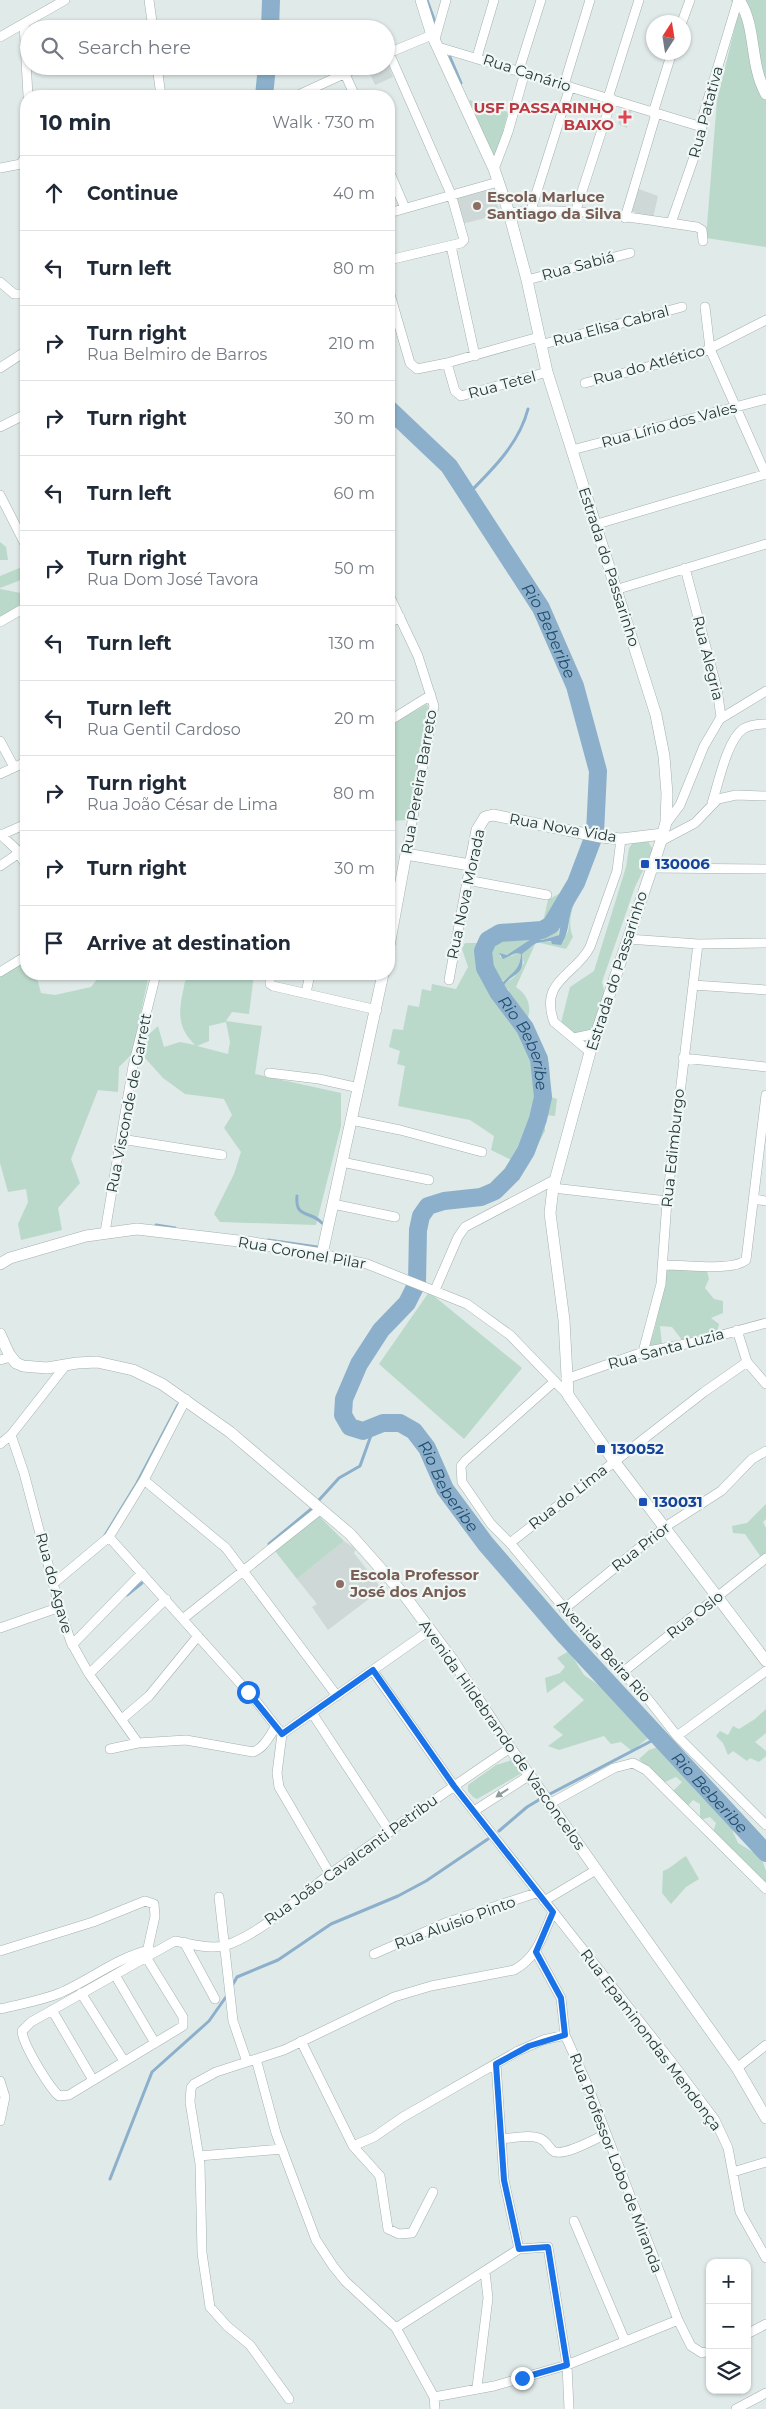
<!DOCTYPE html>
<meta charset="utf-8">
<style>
:root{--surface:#fff;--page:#f2f2f3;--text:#1f2937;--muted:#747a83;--line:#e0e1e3}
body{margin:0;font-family:Montserrat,sans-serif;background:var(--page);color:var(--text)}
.controls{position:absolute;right:15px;bottom:15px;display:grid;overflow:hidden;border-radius:10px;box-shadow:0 1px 4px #0004}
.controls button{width:45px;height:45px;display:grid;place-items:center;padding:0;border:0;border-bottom:1px solid var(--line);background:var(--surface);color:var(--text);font:25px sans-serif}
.compass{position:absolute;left:646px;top:15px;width:45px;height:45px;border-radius:50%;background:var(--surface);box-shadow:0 1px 4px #0004;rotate:12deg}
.stop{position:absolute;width:15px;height:15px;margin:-11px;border:4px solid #1a73e8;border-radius:50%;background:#fff}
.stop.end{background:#1a73e8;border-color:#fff;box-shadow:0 1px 5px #0008}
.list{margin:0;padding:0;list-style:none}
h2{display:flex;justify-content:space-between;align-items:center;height:65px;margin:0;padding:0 20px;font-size:21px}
h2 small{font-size:16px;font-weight:400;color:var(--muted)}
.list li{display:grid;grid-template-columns:32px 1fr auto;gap:15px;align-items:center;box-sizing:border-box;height:75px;padding:0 20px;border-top:1px solid var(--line)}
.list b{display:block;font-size:19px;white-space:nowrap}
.list p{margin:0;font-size:16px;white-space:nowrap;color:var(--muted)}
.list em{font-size:16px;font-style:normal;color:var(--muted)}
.icon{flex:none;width:28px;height:28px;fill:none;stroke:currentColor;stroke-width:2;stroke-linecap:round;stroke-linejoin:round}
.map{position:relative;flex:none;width:766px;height:2409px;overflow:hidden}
.search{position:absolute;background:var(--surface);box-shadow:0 1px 4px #0004;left:20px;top:20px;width:375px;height:55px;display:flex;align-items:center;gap:12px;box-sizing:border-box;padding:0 18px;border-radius:28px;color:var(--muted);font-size:19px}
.panel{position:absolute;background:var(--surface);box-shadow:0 1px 4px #0004;left:20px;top:90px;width:375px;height:890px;border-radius:20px}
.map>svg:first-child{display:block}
.built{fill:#ced9d7}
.green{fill:#bad9cb;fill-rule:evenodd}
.water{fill:#8cb0cb}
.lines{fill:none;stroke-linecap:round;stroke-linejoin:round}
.stream{stroke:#8cb0cb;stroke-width:3}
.river{stroke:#8cb0cb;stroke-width:18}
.minor-casing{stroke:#a3b1b0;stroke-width:10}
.tertiary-casing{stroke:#a3b1b0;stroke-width:12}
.minor{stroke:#fff;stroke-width:9}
.tertiary{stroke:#fff;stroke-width:11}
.oneway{fill:#909c9c}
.route{stroke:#1a73e8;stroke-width:6}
.health-dot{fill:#e0444e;stroke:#f0f7f5;stroke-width:2}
.education-dot{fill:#8d6e63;stroke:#f0f7f5;stroke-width:2}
.transit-dot{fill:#1a4fb4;stroke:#f0f7f5;stroke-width:2}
.labels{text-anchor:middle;stroke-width:4.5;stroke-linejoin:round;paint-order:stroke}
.street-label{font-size:15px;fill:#223838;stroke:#f0f7f5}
.health-label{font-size:15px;font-weight:bold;fill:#be3a42;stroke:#f0f7f5;text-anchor:end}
.education-label{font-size:15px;font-weight:bold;fill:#785e54;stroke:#f0f7f5;text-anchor:start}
.transit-label{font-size:15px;font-weight:bold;fill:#164399;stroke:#f0f7f5;text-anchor:start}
.water-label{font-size:16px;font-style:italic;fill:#214d6f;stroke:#f0f7f5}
</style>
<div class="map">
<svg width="766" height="2409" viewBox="0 0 766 2409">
<rect width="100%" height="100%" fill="#e0eae8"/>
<!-- built -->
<path class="built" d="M389 66 393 77 375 85 367 67Z
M623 107 632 110 627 128 618 124Z
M491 188 501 214 462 224 455 197Z
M636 188 658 196 653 218 630 211Z
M344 1541 356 1549 354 1553 382 1589 328 1630 312 1607 317 1604 297 1579Z"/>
<!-- green -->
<path class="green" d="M731 0H766V247L706 238 717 100 738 15Z
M469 100 508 112 496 157 493 156Z
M0 542 6 547 8 560H0Z
M22 567 26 572V578L0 588V576Z
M0 589 26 594V602L0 621Z
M427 704 430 714 409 820 389 821V726Z
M634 841H648L653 850 635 887 602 982 605 994 594 1030 576 1036 561 1023 570 987 594 971 626 867 629 848Z
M596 850C592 877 561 909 573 937L566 949 536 942 516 987C528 995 533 1008 526 1022 532 1034 542 1045 547 1057 552 1070 548 1084 551 1097L557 1099 555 1116 545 1115V1131L526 1167 491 1150 494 1136 470 1120 398 1106 405 1066 397 1064 400 1051 389 1047 393 1029 403 1030 408 1005 419 1007 422 989 431 991 432 984 456 989 468 967 462 949 465 943H484L488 935 498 936 505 926 523 928 542 926 548 900 562 892 578 874 576 893 572 895 568 893 565 915 561 921 558 935 542 940 531 939 507 955 500 954V957L512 956 516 953 521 954C520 968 514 974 503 981V986L508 995 509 990 503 985 514 977 524 963 522 954 536 941 564 942C564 937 567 935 568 931 570 923 569 915 572 907 578 889 586 870 591 852Z
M26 961V974H36L41 993 55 995 91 987 101 974H149L132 1054 119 1067 118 1092 98 1090 71 1159 80 1183 58 1208 62 1230 21 1240 18 1224 28 1202 26 1189 8 1192 0 1163V976Z
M198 974H254L249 1014 232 1012 226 1021 262 1026 255 1074 341 1093V1126L316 1225 220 1222 214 1214 234 1174 241 1152 224 1128 232 1115 224 1099 185 1094 163 1078 145 1058 147 1036 158 1026 164 1047 180 1042 195 1045C174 1024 180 1008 185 981ZM226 1022 230 1042 228 1054 197 1046 209 1041V1026Z
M668 1267 707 1271 709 1279 705 1288 714 1299 723 1301V1313L711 1318 719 1324 717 1332 682 1340 672 1327 660 1326 662 1344 647 1348 654 1332Z
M429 1292 522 1368 464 1439 379 1364Z
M766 1504V1519L763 1522 766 1528V1557L763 1560 745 1534 733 1533 732 1526 747 1523Z
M318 1515 344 1541 297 1579 275 1551Z
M569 1651 584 1675 612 1694 652 1735 632 1751 621 1742 611 1744 604 1736 559 1750 548 1746 563 1735 553 1727 584 1700 564 1681 547 1693 545 1678 560 1673 565 1667 557 1658Z
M766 1709V1733L755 1742 766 1751V1756L759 1762 750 1758 747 1761 733 1751 728 1755 723 1743 716 1736 720 1731 728 1735 733 1726 739 1729 755 1719Z
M661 1746 729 1823 738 1843 761 1857 766 1871V1886L713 1832 716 1823 710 1817 700 1820V1804L693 1800 685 1809 673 1791 682 1782 676 1777 663 1783 639 1759 649 1750Z
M512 1760H514L522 1773 477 1799 473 1797 468 1791V1785L496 1765Z
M686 1856 699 1879 686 1887 671 1904 662 1893 663 1871C673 1867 677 1861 686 1856Z"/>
<!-- water -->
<path class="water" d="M587 842 593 843C589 864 579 885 572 908 568 920 569 934 561 945L552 944 551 941C531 943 537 943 522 954 525 976 514 972 504 985L511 996 508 995 502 983C511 973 520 971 521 954L516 953 503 959 499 953 507 955 534 937 542 940 559 935 561 921 565 916 564 896 566 893 572 895 575 893V883Z"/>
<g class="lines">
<!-- stream -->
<path class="stream" d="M427 0 435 22
M450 57 461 83
M467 495C492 470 519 444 528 409
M297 1196C295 1219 310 1210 322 1223
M156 1225 175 1228
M268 1240 317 1247
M104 1537 137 1483 178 1405
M269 1544 310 1510 339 1478 360 1466 374 1427
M127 1595 142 1583
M548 1795 659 1737
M499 1831 527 1807 542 1798
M232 1986 237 1977 278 1960 331 1924 398 1896 426 1881 488 1839
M110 2179 152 2072 209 2021 228 1994"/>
<!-- river -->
<g class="river">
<path d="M270 29 271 0"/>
<path d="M264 96 267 66"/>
<path id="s1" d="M389 409 449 466 541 608 575 686 598 771 595 833 576 883 551 925 542 930 500 933 488 940 483 951 485 968 498 992 525 1028 539 1059 543 1097 538 1119 526 1151 512 1174 495 1191 481 1197 444 1201 428 1206 421 1216 418 1230 417 1283 407 1303 381 1330 359 1364 344 1399 343 1415 350 1427 363 1431 383 1423H400L414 1431 427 1448 445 1489 485 1543 566 1637 766 1853"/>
</g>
<!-- minor casing -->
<g class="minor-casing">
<path id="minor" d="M149 0 153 29
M682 22 690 0
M24 24 28 96
M0 37 65 0
M435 39 446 0
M438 47 702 127
M386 54 432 35
M477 57 494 0
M157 66 161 96
M519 70 541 0
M345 74 355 96
M564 85 590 0
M296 96 361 66
M608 98 639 0
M653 113 672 52
M0 168 21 164 26 155
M494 169 508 132 525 72
M389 171 405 208
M531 210 570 87
M389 213 498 182
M509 213C569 205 638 219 697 227L702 230 703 241
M575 213 612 99
M625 218 656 114
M671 223 700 140 703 116 738 0
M451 246 475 356
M389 260 461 243 464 240 451 194 389 53
M527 280 630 253
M0 282 14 294H26
M389 291 410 363 417 369 447 363 539 337
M705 307 710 349 766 475
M540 345 682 307
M447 363 455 391 461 396 547 372
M0 368 26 351
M585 383 701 353 766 320
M0 427 26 414
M572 450 766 399
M0 495 26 546
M594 525 766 474
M615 590 766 544
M389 595 418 656 434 706 406 854
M0 622 26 607
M389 623 400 617
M720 719 766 691
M389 721 431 695
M0 741 14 767
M0 774 26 762
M712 803C718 785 727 740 743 729 750 725 759 724 766 724
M665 825 680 805 704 746 721 717 717 689 685 568
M0 834 16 849 26 865
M1 835 26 824
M661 841 695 823 718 799 736 795 766 796
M0 866 19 853
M652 868 766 869
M467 880 547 895
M628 939 698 944 766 943
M0 972 26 956
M270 974V984L273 986 377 1010
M449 980 470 865
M693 985 766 990
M306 993 310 974
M574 1038 597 1033
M590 1052 554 1022C539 980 575 976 590 947L617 871 621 839
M683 1058 766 1067
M269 1073 319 1079 359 1088
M351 1120 400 1130 482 1152
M121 1139 222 1155
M342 1162 429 1180
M553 1188 667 1201
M754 1199 766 1201
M333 1204 395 1217
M105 1232 133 1066 156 974
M322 1254 367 1264 467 1304 510 1335 568 1395
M663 1265C682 1264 732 1272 746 1260L766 1095
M435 1290 458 1237 465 1227 556 1179
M737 1330 747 1362 766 1384
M643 1352 661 1284 667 1201 698 944
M0 1360 11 1357
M566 1379 643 1352 696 1342 766 1323
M555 1381 465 1461 461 1466 462 1482 491 1524 510 1543 589 1638 648 1699 677 1736 766 1825
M11 1435 24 1473 61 1613 71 1642 89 1674 138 1743
M0 1444 11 1435 66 1365
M144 1480 226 1548 337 1696
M109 1537 256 1701 282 1734
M510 1543 704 1392 747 1362
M54 1583 109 1537 144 1480 186 1399
M564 1609 665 1527 721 1491 752 1459 766 1451
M184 1618 321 1509
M0 1628 60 1607
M72 1645 142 1573
M373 1671 454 1786 671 2061 715 2120 728 2148 740 2212 766 2258
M623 1672 766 1558
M89 1674 166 1599
M312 1713 390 1832
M122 1719 149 1696 198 1636
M282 1734 430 1630
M282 1734 277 1773 279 1787 330 1874
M677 1736 766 1671
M110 1749 138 1743 186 1740 253 1752C264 1748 269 1737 275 1728
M551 1803 614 1768 633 1763 646 1770 766 1889
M474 1811 530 1775
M219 1897 233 2021 247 2062
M544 1901 596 1870
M184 1942 215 1999
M0 1951 93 1922 145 1901 154 1904 155 1916 146 1957 183 2017V2026L69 2095 59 2096C49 2087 23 2045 22 2031L31 2022 175 1941C190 1944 213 1950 227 1945 263 1932 299 1897 330 1874 389 1831 449 1789 510 1748
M536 1952 561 1998 565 2035 588 2086 678 2320 691 2346 702 2353 710 2351
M374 1954 445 1923 536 1893
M115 1975 155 2043
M81 1993 124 2061
M0 2009C20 2004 40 2001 60 1993 90 1980 118 1957 150 1950
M52 2010 93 2080
M301 2041 353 2146 380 2176 388 2229 399 2234 412 2233 433 2192
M256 2059 276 2133 316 2240 333 2266 345 2281 396 2328 434 2397 435 2409
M496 2064 504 2180 519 2249
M737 2068 766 2045
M0 2081 5 2097 0 2121
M502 2139C514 2138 535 2133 544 2141 548 2144 550 2150 555 2152 567 2155 595 2139 606 2134
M353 2146 374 2137 403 2117 518 2051 543 2040 565 2035
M199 2156 282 2149
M733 2172 766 2162
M574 2221 625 2341
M396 2328 519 2249 548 2247 567 2365 569 2409
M747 2334 766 2324
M477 2387 488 2298 485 2272
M434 2397 494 2386 567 2365 678 2320
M289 2399 250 2345 227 2326 210 2307 202 2253 200 2164 190 2102 191 2088 194 2084 216 2072 284 2050 394 1997 431 1986 514 1970C537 1958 543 1935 553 1912
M736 2409 766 2393"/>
</g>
<!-- tertiary casing -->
<g class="tertiary-casing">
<path id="tertiary" d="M421 0 432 35 494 169 509 213 527 280 547 372 656 715 664 756 667 794 666 822 661 841 590 1052 553 1188 550 1213 564 1320 568 1395 614 1461 766 1661
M739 0C757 27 749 63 766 94
M389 946 406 854 470 865 477 830 485 817 493 815 601 837 621 839 663 834
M0 1264 10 1258 86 1236 137 1229 247 1242 322 1254 383 974
M0 1334 9 1354 16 1363 23 1366 47 1368 77 1363 97 1362 133 1370 162 1384 230 1432 350 1534 405 1596 454 1662 510 1748 737 2068 766 2118"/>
</g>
<!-- minor -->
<use href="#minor" class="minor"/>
<!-- tertiary -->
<use href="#tertiary" class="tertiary"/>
</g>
<!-- one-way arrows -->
<defs><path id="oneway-solid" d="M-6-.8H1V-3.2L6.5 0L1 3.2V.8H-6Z" transform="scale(1.25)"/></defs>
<use class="oneway" href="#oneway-solid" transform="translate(502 1793) rotate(147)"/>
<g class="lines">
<!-- route -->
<path class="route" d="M248 1692 282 1734 373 1670 454 1786 553 1912 536 1952 561 1998 565 2035 529 2046 496 2064 504 2180 519 2249 548 2247 567 2365 522 2378"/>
</g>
<!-- markers -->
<path class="health-dot" d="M622.5 109.5h5v5h5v5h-5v5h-5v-5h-5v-5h5z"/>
<g class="education-dot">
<circle cx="477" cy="206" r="5"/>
<circle cx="340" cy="1584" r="5"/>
</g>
<g class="transit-dot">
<rect x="640" y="859" width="10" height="10" rx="2.5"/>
<rect x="596" y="1444" width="10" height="10" rx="2.5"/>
<rect x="638" y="1497" width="10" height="10" rx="2.5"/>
</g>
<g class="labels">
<!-- street labels -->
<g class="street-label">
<text transform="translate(527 73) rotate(18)" y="5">Rua Canário</text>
<text transform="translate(706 112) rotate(-75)" y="5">Rua Patativa</text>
<text transform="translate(578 266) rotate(-15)" y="5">Rua Sabiá</text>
<text transform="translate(611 326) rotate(-15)" y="5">Rua Elisa Cabral</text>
<text transform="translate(649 365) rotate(-15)" y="5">Rua do Atlético</text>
<text transform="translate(502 385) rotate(-15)" y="5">Rua Tetel</text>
<text transform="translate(669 425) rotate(-15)" y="5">Rua Lírio dos Vales</text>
<text transform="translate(609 567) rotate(72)" y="5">Estrada do Passarinho</text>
<text transform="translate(708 658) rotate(76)" y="5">Rua Alegria</text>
<text transform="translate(419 782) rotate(-80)" y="5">Rua Pereira Barreto</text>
<text transform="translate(563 828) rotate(10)" y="5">Rua Nova Vida</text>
<text transform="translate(466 894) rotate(-78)" y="5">Rua Nova Morada</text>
<text transform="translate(617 971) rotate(-72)" y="5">Estrada do Passarinho</text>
<text transform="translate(129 1103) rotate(-79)" y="5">Rua Visconde de Garrett</text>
<text transform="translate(673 1148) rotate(-84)" y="5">Rua Edimburgo</text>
<text transform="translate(302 1253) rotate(10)" y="5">Rua Coronel Pilar</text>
<text transform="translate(666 1349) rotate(-15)" y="5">Rua Santa Luzia</text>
<text transform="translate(568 1497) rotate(-38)" y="5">Rua do Lima</text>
<text transform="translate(641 1547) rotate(-38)" y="5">Rua Prior</text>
<text transform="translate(54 1583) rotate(75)" y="5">Rua do Agave</text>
<text transform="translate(695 1615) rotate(-38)" y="5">Rua Oslo</text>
<text transform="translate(604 1651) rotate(48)" y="5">Avenida Beira Rio</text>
<text transform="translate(502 1735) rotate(55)" y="5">Avenida Hildebrando de Vasconcelos</text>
<text transform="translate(351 1860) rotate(-36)" y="5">Rua João Cavalcanti Petribu</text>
<text transform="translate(455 1923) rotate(-20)" y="5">Rua Aluisio Pinto</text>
<text transform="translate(651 2040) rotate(53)" y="5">Rua Epaminondas Mendonça</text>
<text transform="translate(616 2163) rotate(69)" y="5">Rua Professor Lobo de Miranda</text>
</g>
<!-- health labels -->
<g class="health-label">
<text x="614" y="113">USF PASSARINHO<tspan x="614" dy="17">BAIXO</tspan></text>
</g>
<!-- education labels -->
<g class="education-label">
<text x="487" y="202">Escola Marluce<tspan x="487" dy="17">Santiago da Silva</tspan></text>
<text x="350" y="1580">Escola Professor<tspan x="350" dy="17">José dos Anjos</tspan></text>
</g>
<!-- transit labels -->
<g class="transit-label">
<text x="655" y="869">130006</text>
<text x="611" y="1454">130052</text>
<text x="653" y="1507">130031</text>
</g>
<!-- water labels -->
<g class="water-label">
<text dy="6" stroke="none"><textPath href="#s1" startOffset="276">Rio Beberibe</textPath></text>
<text dy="6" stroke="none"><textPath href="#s1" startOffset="771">Rio Beberibe</textPath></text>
<text dy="6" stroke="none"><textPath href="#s1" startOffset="1388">Rio Beberibe</textPath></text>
<text dy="6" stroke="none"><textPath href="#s1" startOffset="1792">Rio Beberibe</textPath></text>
</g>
</g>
</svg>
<div class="controls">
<button>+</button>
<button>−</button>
<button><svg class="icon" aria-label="layers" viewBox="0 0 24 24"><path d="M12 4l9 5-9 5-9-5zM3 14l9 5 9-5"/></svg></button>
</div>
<svg class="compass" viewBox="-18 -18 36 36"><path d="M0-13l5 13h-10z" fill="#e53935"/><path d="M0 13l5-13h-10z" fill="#747a83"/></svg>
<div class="stop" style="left:248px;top:1692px"></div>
<div class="stop end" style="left:522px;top:2378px"></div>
<div class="search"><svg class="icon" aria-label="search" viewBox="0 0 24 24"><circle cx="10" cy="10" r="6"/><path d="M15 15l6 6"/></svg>Search here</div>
<section class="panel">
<h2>10 min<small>Walk · 730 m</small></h2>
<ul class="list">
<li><svg class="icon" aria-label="ahead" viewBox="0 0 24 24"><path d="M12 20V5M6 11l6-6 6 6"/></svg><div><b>Continue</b></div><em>40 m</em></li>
<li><svg class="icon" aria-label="left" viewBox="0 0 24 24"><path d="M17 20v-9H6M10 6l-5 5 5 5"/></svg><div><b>Turn left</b></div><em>80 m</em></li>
<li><svg class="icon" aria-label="right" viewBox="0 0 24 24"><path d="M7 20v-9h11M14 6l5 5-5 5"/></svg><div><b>Turn right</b><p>Rua Belmiro de Barros</p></div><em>210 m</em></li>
<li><svg class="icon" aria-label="right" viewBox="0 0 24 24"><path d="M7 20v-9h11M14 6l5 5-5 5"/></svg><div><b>Turn right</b></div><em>30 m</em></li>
<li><svg class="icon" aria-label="left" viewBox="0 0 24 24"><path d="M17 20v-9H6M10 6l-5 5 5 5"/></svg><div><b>Turn left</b></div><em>60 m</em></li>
<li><svg class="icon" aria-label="right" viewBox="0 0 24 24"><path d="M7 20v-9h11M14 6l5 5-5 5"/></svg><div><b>Turn right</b><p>Rua Dom José Tavora</p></div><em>50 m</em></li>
<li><svg class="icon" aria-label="left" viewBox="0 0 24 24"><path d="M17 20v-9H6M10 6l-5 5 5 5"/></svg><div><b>Turn left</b></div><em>130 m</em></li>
<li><svg class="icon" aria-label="left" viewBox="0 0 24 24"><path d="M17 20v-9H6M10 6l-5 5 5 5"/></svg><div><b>Turn left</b><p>Rua Gentil Cardoso</p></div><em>20 m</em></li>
<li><svg class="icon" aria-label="right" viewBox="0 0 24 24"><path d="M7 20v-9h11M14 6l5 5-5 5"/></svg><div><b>Turn right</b><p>Rua João César de Lima</p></div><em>80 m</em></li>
<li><svg class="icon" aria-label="right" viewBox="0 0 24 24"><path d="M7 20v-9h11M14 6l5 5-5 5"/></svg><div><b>Turn right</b></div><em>30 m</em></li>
<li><svg class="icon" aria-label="arrive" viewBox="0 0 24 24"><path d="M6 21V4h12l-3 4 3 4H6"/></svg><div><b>Arrive at destination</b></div></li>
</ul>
</section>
</div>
